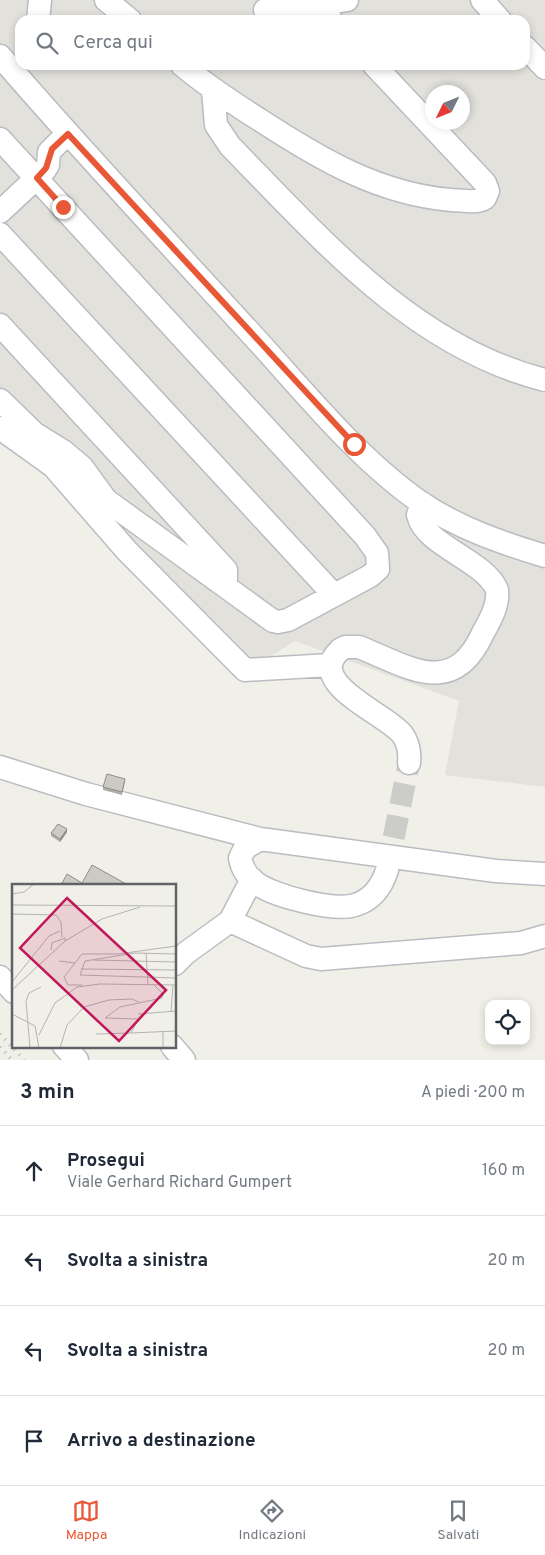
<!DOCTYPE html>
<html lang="it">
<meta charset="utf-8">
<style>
:root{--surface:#fff;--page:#f6f6f7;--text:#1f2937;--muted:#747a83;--line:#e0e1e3;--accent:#e85836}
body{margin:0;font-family:Overpass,sans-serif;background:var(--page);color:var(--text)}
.controls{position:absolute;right:15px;bottom:15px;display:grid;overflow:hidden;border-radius:10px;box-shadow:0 2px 8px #0003}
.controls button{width:45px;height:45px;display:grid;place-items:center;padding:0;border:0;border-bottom:1px solid var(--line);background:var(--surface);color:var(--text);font:25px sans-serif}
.compass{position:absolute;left:425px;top:85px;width:45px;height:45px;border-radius:50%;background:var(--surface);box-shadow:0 2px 8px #0003;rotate:227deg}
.stop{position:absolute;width:15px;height:15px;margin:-11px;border:4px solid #e85836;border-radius:50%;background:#fff}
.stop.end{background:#e85836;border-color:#fff;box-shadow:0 1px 5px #0008}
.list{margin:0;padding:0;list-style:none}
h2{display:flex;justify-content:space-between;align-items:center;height:65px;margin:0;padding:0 20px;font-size:21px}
h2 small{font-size:16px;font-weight:400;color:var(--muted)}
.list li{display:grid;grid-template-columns:32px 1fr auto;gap:15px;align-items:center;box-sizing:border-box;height:90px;padding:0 20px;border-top:1px solid var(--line)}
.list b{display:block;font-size:19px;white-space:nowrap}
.list p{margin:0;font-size:16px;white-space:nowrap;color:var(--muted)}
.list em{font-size:16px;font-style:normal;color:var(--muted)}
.icon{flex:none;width:28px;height:28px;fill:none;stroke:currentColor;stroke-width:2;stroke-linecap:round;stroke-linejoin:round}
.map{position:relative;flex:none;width:545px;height:1060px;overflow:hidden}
.search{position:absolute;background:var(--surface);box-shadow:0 2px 8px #0003;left:15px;right:15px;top:15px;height:55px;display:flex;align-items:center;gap:12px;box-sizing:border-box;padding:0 18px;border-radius:15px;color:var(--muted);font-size:19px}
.sheet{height:425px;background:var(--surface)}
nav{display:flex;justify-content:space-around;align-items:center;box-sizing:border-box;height:70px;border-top:1px solid var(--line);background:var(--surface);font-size:14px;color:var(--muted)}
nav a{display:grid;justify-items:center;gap:2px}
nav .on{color:var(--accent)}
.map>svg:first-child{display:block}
.industrial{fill:#e3e1dc;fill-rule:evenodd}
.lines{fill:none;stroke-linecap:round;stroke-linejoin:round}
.minor-tunnel{stroke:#ccccc8;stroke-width:22;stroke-dasharray:22 11;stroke-linecap:butt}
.minor-casing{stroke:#babcc1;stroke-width:25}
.minor{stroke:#fff;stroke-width:22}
.rail{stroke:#b8b9b9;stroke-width:4;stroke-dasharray:1 6;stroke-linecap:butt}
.wall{fill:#afaea9}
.shaded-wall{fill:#8f8d89}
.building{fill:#cccac4;stroke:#8f8d89}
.route{stroke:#e85836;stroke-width:6}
.inset-road{fill:none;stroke:#b3b3b0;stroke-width:1}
.view{fill:#c2185b;fill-opacity:0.15;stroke:#c2185b;stroke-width:2.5}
.inset-edge{fill:none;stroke:#5f6267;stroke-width:2.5}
</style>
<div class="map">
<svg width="545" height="1060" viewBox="0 0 545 1060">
<rect width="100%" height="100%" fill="#f1f0e8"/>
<!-- industrial -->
<path class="industrial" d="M0 0H545V787L445 775 459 701 295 641 260 663 241 656 0 414ZM20 20H525V65H20ZM432 92H462V122H432Z"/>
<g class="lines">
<!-- minor-tunnel -->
<path class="minor-tunnel" d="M387 870 409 763"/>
<!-- minor casing -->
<g class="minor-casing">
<path id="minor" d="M106 0 130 20
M482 0 500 20
M318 5 347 0
M265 10 318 5 331 20
M38 20 40 0
M525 47 545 68
M0 56C79 148 162 236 244 326 299 385 354 456 420 502 458 528 502 543 545 556
M182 65C207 86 233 103 260 120 320 159 379 194 451 200 462 200 476 204 485 198L488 191 485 183 374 65
M213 90 216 125 230 146C321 239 414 347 545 380
M0 139 365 536 377 553 378 569 370 576 288 620 278 622 273 621 106 500 82 467 63 451 34 433 0 400
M0 212 44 171 48 165 49 152 68 133
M0 234 334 595
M0 325 226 570V579L221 582 216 580
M0 428 53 466 127 551 245 670 330 665
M409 763C410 753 408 742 402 734 385 713 304 683 340 650L345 647H359C409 667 453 699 483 633 490 620 499 605 497 590 486 561 425 546 418 515L422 503
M0 767 86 794 260 839
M387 870C382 886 372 900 355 905 335 912 273 896 256 883 247 877 242 868 240 858L245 848 260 839 496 871 545 874
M230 921 306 956 321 959 521 943 545 936
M175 964 186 953 230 921 252 879
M0 977 14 992
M64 1046 77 1060
M172 1046 184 1060"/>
</g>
<!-- minor -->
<use href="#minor" class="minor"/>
<!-- rail -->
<path class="rail" d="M0 1034 24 1060
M0 1047 12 1060"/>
</g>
<!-- wall -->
<path class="wall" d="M125 782 122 795 103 790V787Z
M67 832 60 842 51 836V833Z"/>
<!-- shaded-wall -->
<path class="shaded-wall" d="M67 829V832L60 842V839Z"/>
<!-- building -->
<path class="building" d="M107 774 125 779 122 792 103 787Z
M58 824 67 829 60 839 51 833Z
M92 865 128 885H61L67 874 82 883Z"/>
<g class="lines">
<!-- route -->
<path class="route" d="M63 207 37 178 46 168 52 149 68 134 354 444"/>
</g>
<!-- overview -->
<g transform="translate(12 884)">
<rect width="164" height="164" fill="#f1f0e8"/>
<path class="inset-road" d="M0 10 12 8 22 0M0 21 164 22M0 30 44 31 49 38 50 53M53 57 90 35 128 23M134 69 136 100M164 70 123 69 73 77 68 91 164 94M81 76 164 78M47 77 63 79 52 93 56 101H70M63 79 70 70H106L164 62M69 85 164 86M0 98 37 52 48 47M0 106 53 57V54L40 59 39 66M159 128 161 101M0 130 23 142 27 164M126 130 164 127M130 130 126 135 93 134 108 123 150 114 151 110 142 101M126 135 119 149 164 147M84 150 119 149M27 151 43 119 65 103 88 100 164 101M18 164 14 117 17 109 29 103M48 164 55 141 72 123 97 116 120 115 127 118M151 164V147"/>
<path class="view" d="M55 14 154 106 107 157 8 64Z"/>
<rect width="164" height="164" class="inset-edge"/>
</g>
</svg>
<div class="controls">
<button><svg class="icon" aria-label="locate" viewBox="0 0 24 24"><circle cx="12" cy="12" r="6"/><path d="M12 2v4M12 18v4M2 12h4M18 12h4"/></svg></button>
</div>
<svg class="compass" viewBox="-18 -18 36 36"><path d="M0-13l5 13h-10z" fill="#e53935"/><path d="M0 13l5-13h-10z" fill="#747a83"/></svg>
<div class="stop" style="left:354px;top:444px"></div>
<div class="stop end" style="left:63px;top:207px"></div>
<div class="search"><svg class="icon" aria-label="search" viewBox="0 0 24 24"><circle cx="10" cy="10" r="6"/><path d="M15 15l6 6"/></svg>Cerca qui</div>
</div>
<section class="sheet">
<h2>3 min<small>A piedi · 200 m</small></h2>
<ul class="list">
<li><svg class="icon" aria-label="ahead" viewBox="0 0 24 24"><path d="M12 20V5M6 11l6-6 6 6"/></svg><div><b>Prosegui</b><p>Viale Gerhard Richard Gumpert</p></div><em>160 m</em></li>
<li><svg class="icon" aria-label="left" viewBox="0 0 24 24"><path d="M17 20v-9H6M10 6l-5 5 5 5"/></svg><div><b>Svolta a sinistra</b></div><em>20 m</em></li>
<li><svg class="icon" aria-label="left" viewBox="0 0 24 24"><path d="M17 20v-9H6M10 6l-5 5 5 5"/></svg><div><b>Svolta a sinistra</b></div><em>20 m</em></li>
<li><svg class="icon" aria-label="arrive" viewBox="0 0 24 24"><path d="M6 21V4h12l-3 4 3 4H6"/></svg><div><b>Arrivo a destinazione</b></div></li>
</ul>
</section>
<nav>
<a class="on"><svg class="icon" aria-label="map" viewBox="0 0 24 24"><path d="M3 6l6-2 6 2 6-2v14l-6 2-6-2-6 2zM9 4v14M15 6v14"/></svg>Mappa</a>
<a><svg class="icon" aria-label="directions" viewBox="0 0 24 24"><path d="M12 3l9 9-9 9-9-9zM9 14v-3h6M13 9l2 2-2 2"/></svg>Indicazioni</a>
<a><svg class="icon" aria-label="saved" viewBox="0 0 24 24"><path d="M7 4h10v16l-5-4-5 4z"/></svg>Salvati</a>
</nav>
